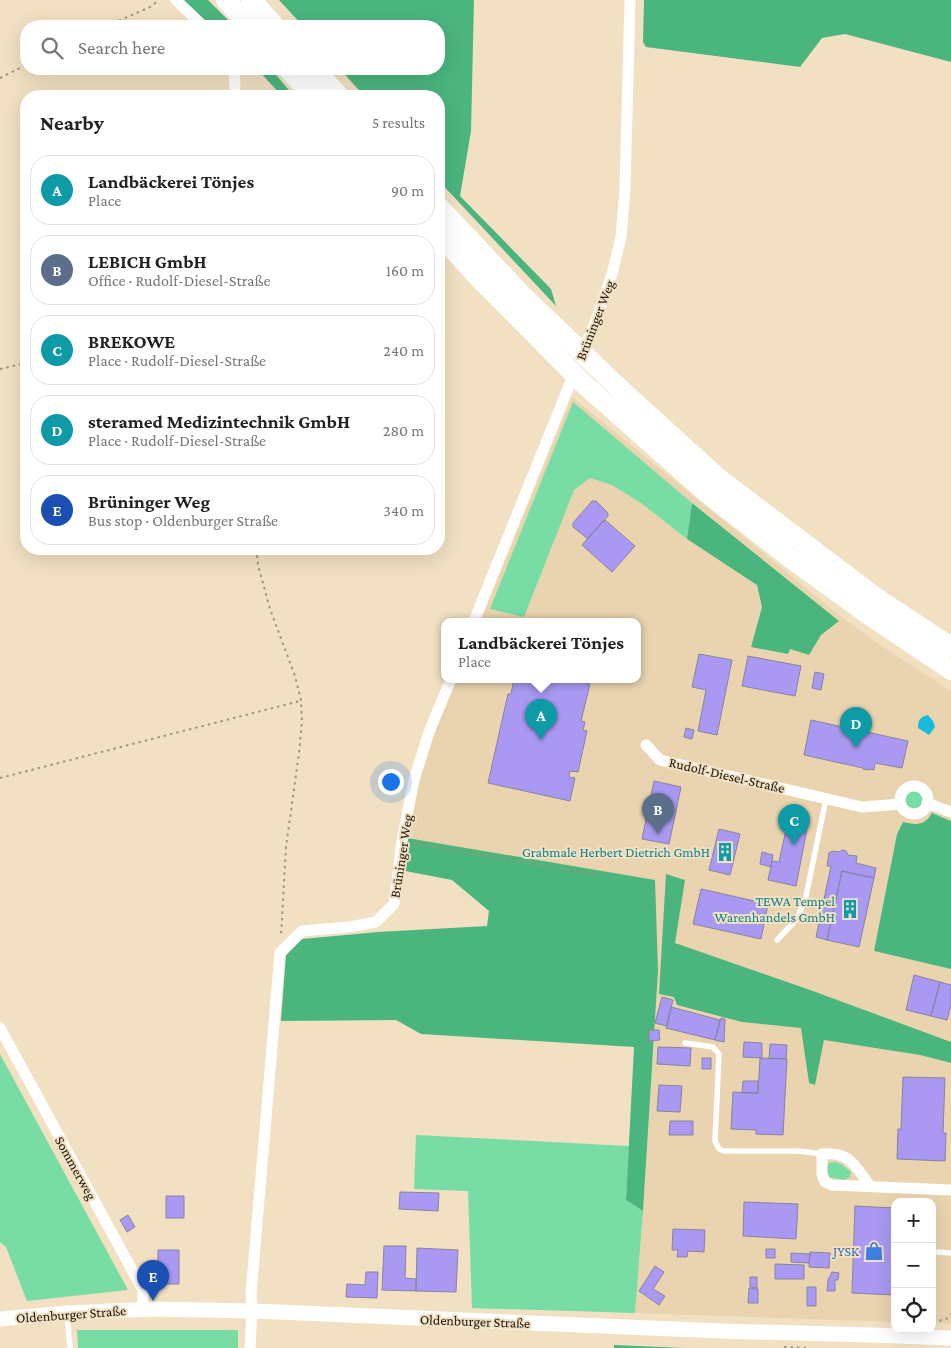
<!DOCTYPE html>
<meta charset="utf-8">
<style>
:root{--surface:#fff;--page:#f2f2f2;--text:#222;--muted:#767676;--line:#e0e0e0;--accent:#936612}
body{margin:0;font-family:"Crimson Pro",serif;background:var(--page);color:var(--text)}
.controls{position:absolute;right:15px;bottom:15px;display:grid;overflow:hidden;border-radius:10px;box-shadow:0 5px 20px #0002}
.controls button{width:45px;height:45px;display:grid;place-items:center;padding:0;border:0;border-bottom:1px solid var(--line);background:var(--surface);color:var(--text);font:25px sans-serif}
.you{position:absolute;left:390px;top:781px;width:18px;height:18px;margin:-12px;border:4px solid #fff;border-radius:50%;background:#1a73e8;box-shadow:0 0 0 8px #1a73e833}
.badge{display:grid;place-items:center;width:32px;height:32px;border-radius:50%;background:var(--accent);color:#fff;font-size:16px;font-weight:700}
.pin{position:absolute;translate:-50% -41px;filter:drop-shadow(0 1px 2px #0008)}
.pin::after{content:'';position:absolute;top:26px;width:18px;height:15px;background:inherit;clip-path:polygon(0 0,100% 0,50% 100%)}
.popup{position:absolute;left:441px;top:618px;width:200px;height:65px;box-sizing:border-box;display:grid;place-content:center;border-radius:10px;background:var(--surface);filter:drop-shadow(0 1px 4px #0005);font-size:16px;white-space:nowrap;color:var(--muted)}
.popup b{font-size:19px;color:var(--text)}
.popup::after{content:'';position:absolute;left:50%;top:100%;margin-left:-10px;border:10px solid transparent;border-top-color:var(--surface)}
.list{margin:0;padding:0;list-style:none}
h2{display:flex;justify-content:space-between;align-items:center;height:65px;margin:0;padding:0 20px;font-size:21px}
h2 small{font-size:16px;font-weight:400;color:var(--muted)}
.list li{display:grid;grid-template-columns:32px 1fr auto;gap:15px;align-items:center;box-sizing:border-box;height:70px;margin:0 10px 10px;padding:0 10px;border:1px solid var(--line);border-radius:20px}
.list b{display:block;font-size:19px;white-space:nowrap}
.list p{margin:0;font-size:16px;white-space:nowrap;color:var(--muted)}
.list em{font-size:16px;font-style:normal;color:var(--muted)}
.icon{flex:none;width:28px;height:28px;fill:none;stroke:currentColor;stroke-width:2;stroke-linecap:round;stroke-linejoin:round}
.map{position:relative;flex:none;width:951px;height:1348px;overflow:hidden}
.search{position:absolute;background:var(--surface);box-shadow:0 5px 20px #0002;left:20px;top:20px;width:425px;height:55px;display:flex;align-items:center;gap:12px;box-sizing:border-box;padding:0 18px;border-radius:20px;color:var(--muted);font-size:19px}
.panel{position:absolute;background:var(--surface);box-shadow:0 5px 20px #0002;left:20px;top:90px;width:425px;height:465px;border-radius:20px}
.map>svg:first-child{display:block}
.built{fill:#e9d4af;fill-rule:evenodd}
.green{fill:#78dca5}
.forest{fill:#4bb57e}
.water{fill:#17bbdc}
.building{fill:#a999f2;stroke:#8783a0}
.lines{fill:none;stroke-linecap:round;stroke-linejoin:round}
.path{stroke:#a0947d;stroke-width:2;stroke-dasharray:2.5 4;stroke-linecap:butt}
.lane{stroke:#fff;stroke-width:5.5}
.street{stroke:#fff;stroke-width:11}
.secondary{stroke:#fff;stroke-width:15}
.highway{stroke:#fff;stroke-width:20}
.labels{text-anchor:middle;stroke-width:4;stroke-linejoin:round;paint-order:stroke}
.street-label{font-size:14px;fill:#1b150a;stroke:#f1e0c2}
.culture-label{font-size:14px;fill:#0d838f;stroke:#f1e0c2;text-anchor:end}
.shop-label{font-size:14px;fill:#366cbe;stroke:#f1e0c2;text-anchor:end}
</style>
<div class="map">
<svg width="951" height="1348" viewBox="0 0 951 1348">
<rect width="100%" height="100%" fill="#f1e0c2"/>
<!-- built -->
<path class="built" d="M572 397 844 619 883 647 951 691V821L932 813 928 820 923 823 914 824 903 822 897 834 874 951 951 969V1042L813 991 674 943 685 880 667 874 659 994 674 997 742 1022 801 1028 809 1083 815 1085 824 1040 920 1055 951 1063V1324L932 1323V1202H895V1322L635 1313 643 1211 658 971 407 838 419 782 434 734 457 679H637V621H481ZM573 403 692 503 838 620 821 635 809 655 790 648 751 647 762 607 757 585 687 539 641 503 612 484 590 478 574 490 490 609Z"/>
<!-- green -->
<path class="green" d="M573 402 692 503 687 539 641 503 612 485 590 478 574 490 524 617 490 609Z
M905 800a9 9 0 1 1 18 0a9 9 0 1 1-18 0Z
M0 1054 128 1290 27 1301 6 1247 0 1242Z
M416 1135 629 1146 626 1200 643 1211 635 1313 472 1308 468 1191 414 1189Z
M835 1162 841 1164 851 1172 850 1177 844 1180 829 1177C826 1172 825 1168 829 1163Z
M77 1330H238V1348H78Z"/>
<!-- forest -->
<path class="forest" d="M182 0H208L234 26H212Z
M279 0H474L471 131 460 196 551 289 556 306 439 181V96H364L340 69H439V26H303Z
M644 0H951V62L845 34 822 38 800 67 646 47 643 42Z
M257 69H271L294 96H282Z
M692 503 839 621 821 635 809 655 790 649 788 654 751 647 762 607 757 585 687 539Z
M932 813 951 821V969L874 951 897 834 903 822C916 825 925 826 932 813Z
M407 838 655 880 658 971 643 1211 626 1200 634 1047 421 1034 396 1020 281 1021 286 955 302 939 378 932 487 926 489 911 452 880 400 870Z
M666 874 685 880 675 943 813 991 951 1042V1063L920 1055 824 1040 815 1085 809 1083 801 1028 742 1022 677 1005 674 997 659 994Z
M614 1345 684 1348H614Z"/>
<!-- water -->
<path class="water" d="M928 715 933 721 935 727 929 735 918 728C918 720 920 717 928 715Z"/>
<!-- building -->
<path class="building" d="M592 501H596L608 513V516L588 539 573 527V523Z
M605 520 635 546 612 572 582 545 603 521 604 522Z
M699 654 732 660 717 735 698 731 706 690 692 687Z
M748 656 801 666 795 696 742 686Z
M815 672 824 674 821 690 812 688Z
M514 679H565L590 684 581 721 585 722 583 730 587 731 578 772 570 771 569 777 575 778 570 801 488 783 508 694H511Z
M811 720 908 741 902 768 875 763 874 770 869 769V770L863 769V768L804 755Z
M686 728 694 730 692 739 684 737Z
M654 781 681 787 669 844 642 839Z
M787 825 807 829 796 886 768 880 772 861 779 862Z
M719 829 740 834 730 875 709 870Z
M842 850 846 851 848 855 857 856 856 863 876 868 874 878 842 871 827 940 816 937 831 866H827L829 853 833 851 839 852Z
M762 852 773 855 771 867 760 864Z
M842 871 874 878 859 947 827 940Z
M701 889 768 904 761 939 693 924Z
M914 975 940 982 931 1016 906 1010Z
M940 982 951 985V1006L947 1020 931 1016Z
M662 997 673 1000 667 1026 655 1023Z
M671 1007 720 1020 715 1040 666 1028Z
M721 1018 725 1019 724 1042 715 1040Z
M649 1030H659L660 1040 649 1041Z
M744 1042 762 1043V1058L743 1057Z
M770 1044 787 1045 786 1059 769 1058Z
M658 1047 691 1048 690 1066 657 1064Z
M702 1058H711V1069H702Z
M760 1058 787 1059 783 1135 756 1134V1130L731 1129 733 1092 758 1093Z
M903 1077 945 1078 943 1133H946L945 1161 897 1159 898 1129H901Z
M743 1081H758V1093H742Z
M659 1085 682 1086 680 1112 657 1111Z
M670 1121H693V1135H669Z
M400 1192 439 1193 438 1211 399 1209Z
M166 1196H184V1218H166Z
M744 1202 798 1204 796 1239 743 1236Z
M855 1206 895 1208V1295L852 1293Z
M128 1215 135 1227 127 1232 120 1220Z
M673 1229 705 1230 704 1252 688 1251 687 1257H677L678 1250H672Z
M384 1246H406L405 1278 416 1279V1291L382 1290Z
M417 1248 458 1250 456 1292 416 1291Z
M766 1249H775V1258H766Z
M158 1250H179V1284H158Z
M810 1252 830 1253 829 1268 809 1267Z
M791 1253 810 1254 809 1263 791 1262Z
M775 1264 804 1265V1279H775Z
M655 1266 664 1272 653 1289 665 1296 659 1305 639 1291Z
M366 1272H378L377 1298 346 1297 347 1284 365 1285Z
M832 1272 839 1273 838 1280H835V1291H827L828 1280Z
M750 1277H757V1288L750 1287Z
M807 1287H816V1306H807Z
M749 1288 758 1289V1303H748Z"/>
<g class="lines">
<!-- path -->
<path class="path" d="M107 26 150 7 159 0
M0 78 26 65
M0 369 26 363
M256 549 258 565 270 609 295 676 301 700 302 722 299 753 286 847 281 936
M0 778 300 701
M414 843 599 875
M934 1323V1322L946 1319 951 1314
M784 1347 809 1348"/>
<!-- lane -->
<path class="lane" d="M777 940 796 920 805 901 826 799
M685 1043 713 1047 719 1054 715 1141 719 1149 724 1151H799L822 1154
M938 1252 951 1253
M67 1313 70 1348"/>
<!-- street -->
<path class="street" d="M176 0 203 26
M234 69 235 87
M581 356 596 320 612 274 621 237 625 189 630 0
M474 621 575 371
M646 745 660 760 862 807 901 804
M900 800a14 14 0 1 1 28 0a14 14 0 1 1-28 0Z
M927 803 951 812
M0 1028 143 1290V1310
M870 1186C855 1166 850 1151 822 1154V1174L825 1182 832 1185 951 1190
M250 1348 252 1311 251 1294 280 953 302 931 349 927 376 922 394 904 402 841 414 780 429 732 451 679"/>
<!-- secondary -->
<path class="secondary" d="M0 1319 67 1313 152 1309 252 1311 722 1331 871 1335 951 1338"/>
<!-- highway -->
<path class="highway" d="M226 0 250 26
M251 0 275 26
M288 69 313 96
M314 69 339 96
M439 207 523 296 620 389 718 478 875 597 951 647
M439 234 477 276 586 386 707 493 790 558 866 613 951 670"/>
</g>
<!-- icons -->
<defs>
<g id="building-bare" transform="scale(1.5)"><path d="M-4-6H4V6H1V3H-1V6H-4ZM-2.5-4.3h1.7v1.8h-1.7ZM.8-4.3h1.7v1.8H.8ZM-2.5-1h1.7V.8h-1.7ZM.8-1h1.7V.8H.8Z" fill="#0f9aa8" stroke="#f1e0c2" stroke-width="2.5" paint-order="stroke"/></g>
<g id="shop-bare" transform="scale(1.5)"><path d="M-5-2.5h2.3a2.7 3.5 0 0 1 5.4 0H5L5.5 6h-11ZM-1.5-2.5h3a1.5 2.3 0 0 0-3 0Z" fill="#3f7fe0" stroke="#f1e0c2" stroke-width="2.5" paint-order="stroke"/></g>
</defs>
<g fill-rule="evenodd">
<use href="#building-bare" x="725" y="852"/>
<use href="#building-bare" x="850" y="909"/>
<use href="#shop-bare" x="874" y="1251"/>
</g>
<g class="labels">
<!-- street labels -->
<g class="street-label">
<text transform="translate(595 320) rotate(-69)" y="5">Brüninger Weg</text>
<text transform="translate(727 775) rotate(13)" y="5">Rudolf-Diesel-Straße</text>
<text transform="translate(401 856) rotate(-81)" y="5">Brüninger Weg</text>
<text transform="translate(76 1168) rotate(61)" y="5">Sommerweg</text>
<text transform="translate(71 1314) rotate(-4)" y="5">Oldenburger Straße</text>
<text transform="translate(475 1321) rotate(2)" y="5">Oldenburger Straße</text>
</g>
<!-- culture labels -->
<g class="culture-label">
<text x="710" y="857">Grabmale Herbert Dietrich GmbH</text>
<text x="835" y="906">TEWA Tempel<tspan x="835" dy="16">Warenhandels GmbH</tspan></text>
</g>
<!-- shop labels -->
<g class="shop-label">
<text x="859" y="1256">JYSK</text>
</g>
</g>
</svg>
<div class="controls">
<button>+</button>
<button>−</button>
<button><svg class="icon" aria-label="locate" viewBox="0 0 24 24"><circle cx="12" cy="12" r="6"/><path d="M12 2v4M12 18v4M2 12h4M18 12h4"/></svg></button>
</div>
<div class="you"></div>
<div class="pin badge" style="left:541px;top:740px;background:#0f9aa8">A</div>
<div class="popup"><b>Landbäckerei Tönjes</b>Place</div>
<div class="pin badge" style="left:658px;top:834px;background:#5c6f8a">B</div>
<div class="pin badge" style="left:794px;top:845px;background:#0f9aa8">C</div>
<div class="pin badge" style="left:856px;top:748px;background:#0f9aa8">D</div>
<div class="pin badge" style="left:153px;top:1301px;background:#1a4fb4">E</div>
<div class="search"><svg class="icon" aria-label="search" viewBox="0 0 24 24"><circle cx="10" cy="10" r="6"/><path d="M15 15l6 6"/></svg>Search here</div>
<section class="panel">
<h2>Nearby<small>5 results</small></h2>
<ul class="list">
<li><span class="badge" style="background:#0f9aa8">A</span><div><b>Landbäckerei Tönjes</b><p>Place</p></div><em>90 m</em></li>
<li><span class="badge" style="background:#5c6f8a">B</span><div><b>LEBICH GmbH</b><p>Office · Rudolf-Diesel-Straße</p></div><em>160 m</em></li>
<li><span class="badge" style="background:#0f9aa8">C</span><div><b>BREKOWE</b><p>Place · Rudolf-Diesel-Straße</p></div><em>240 m</em></li>
<li><span class="badge" style="background:#0f9aa8">D</span><div><b>steramed Medizintechnik GmbH</b><p>Place · Rudolf-Diesel-Straße</p></div><em>280 m</em></li>
<li><span class="badge" style="background:#1a4fb4">E</span><div><b>Brüninger Weg</b><p>Bus stop · Oldenburger Straße</p></div><em>340 m</em></li>
</ul>
</section>
</div>
